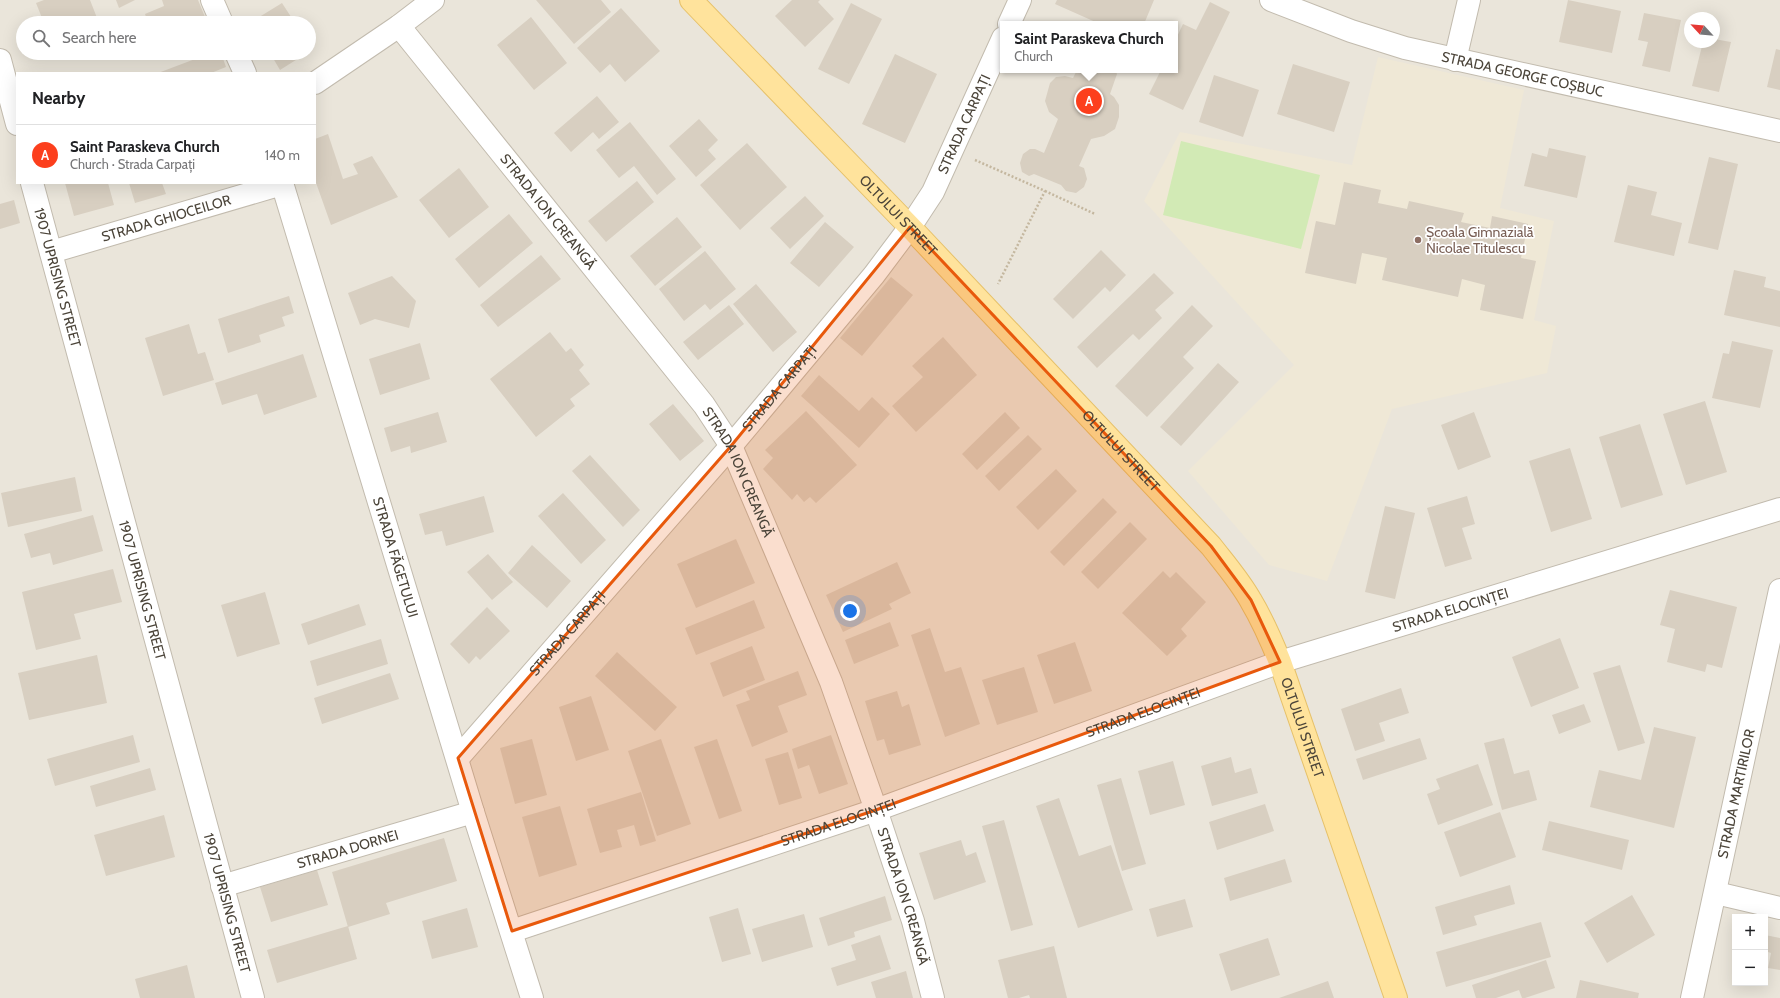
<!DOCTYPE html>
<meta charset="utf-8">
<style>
:root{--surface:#fff;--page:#f6f6f6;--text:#202124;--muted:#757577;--line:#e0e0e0;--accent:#fc3f1d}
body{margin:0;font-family:Cabin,sans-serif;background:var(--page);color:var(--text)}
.controls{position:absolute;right:12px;bottom:12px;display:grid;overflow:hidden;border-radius:0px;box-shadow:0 4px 16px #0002}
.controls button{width:36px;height:36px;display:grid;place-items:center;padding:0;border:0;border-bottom:1px solid var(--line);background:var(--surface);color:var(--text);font:20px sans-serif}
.compass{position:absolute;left:1684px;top:12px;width:36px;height:36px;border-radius:50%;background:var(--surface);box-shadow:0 4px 16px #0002;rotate:296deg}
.you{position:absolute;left:850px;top:611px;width:14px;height:14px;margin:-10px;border:3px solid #fff;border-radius:50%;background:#1a73e8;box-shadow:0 0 0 6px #1a73e833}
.badge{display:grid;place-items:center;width:26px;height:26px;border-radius:50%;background:var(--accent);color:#fff;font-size:13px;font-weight:700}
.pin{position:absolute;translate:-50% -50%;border:2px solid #fff;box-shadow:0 1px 4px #0006}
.popup{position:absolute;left:1000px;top:21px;width:178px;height:52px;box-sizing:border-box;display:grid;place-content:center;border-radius:0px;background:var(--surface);filter:drop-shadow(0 1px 3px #0005);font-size:13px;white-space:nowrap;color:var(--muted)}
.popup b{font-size:15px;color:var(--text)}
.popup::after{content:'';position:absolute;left:50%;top:100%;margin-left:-8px;border:8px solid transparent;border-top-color:var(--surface)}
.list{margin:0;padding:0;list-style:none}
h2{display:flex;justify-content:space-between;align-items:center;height:52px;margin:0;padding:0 16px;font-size:17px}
h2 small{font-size:13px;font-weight:400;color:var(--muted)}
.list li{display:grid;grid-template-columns:26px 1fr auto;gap:12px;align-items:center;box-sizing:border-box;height:60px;padding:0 16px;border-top:1px solid var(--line)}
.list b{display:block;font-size:15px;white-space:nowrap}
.list p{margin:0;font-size:13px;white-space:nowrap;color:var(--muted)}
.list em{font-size:13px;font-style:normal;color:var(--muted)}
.icon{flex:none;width:22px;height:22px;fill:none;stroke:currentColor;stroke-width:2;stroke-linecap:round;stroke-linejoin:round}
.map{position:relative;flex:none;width:1780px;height:998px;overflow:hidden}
.search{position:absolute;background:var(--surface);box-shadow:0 4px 16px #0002;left:16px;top:16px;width:300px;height:44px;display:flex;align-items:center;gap:10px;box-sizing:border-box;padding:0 14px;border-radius:22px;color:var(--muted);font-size:15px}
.panel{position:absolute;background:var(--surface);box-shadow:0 4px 16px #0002;left:16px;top:72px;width:300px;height:112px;border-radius:0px}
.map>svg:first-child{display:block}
.residential{fill:#eae5da;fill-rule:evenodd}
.education{fill:#efe8d6}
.green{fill:#d2eab5}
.building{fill:#d8cfc1}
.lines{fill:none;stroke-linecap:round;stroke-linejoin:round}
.minor-casing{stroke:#c2bbae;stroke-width:24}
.major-casing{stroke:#e6c16a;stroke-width:24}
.path{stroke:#c4b79f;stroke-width:2.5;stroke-dasharray:2 2;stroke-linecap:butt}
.minor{stroke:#fff;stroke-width:22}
.major{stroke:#ffe39c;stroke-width:22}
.marked{fill:#e8590c;fill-opacity:0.2;stroke:#e8590c;stroke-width:3;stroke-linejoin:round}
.education-dot{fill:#8d6e63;stroke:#fff;stroke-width:1.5}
.labels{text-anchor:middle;stroke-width:3.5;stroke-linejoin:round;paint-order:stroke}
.street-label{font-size:14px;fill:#4b4439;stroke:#fff}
.education-label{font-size:14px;fill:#785e54;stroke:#fff;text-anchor:start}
</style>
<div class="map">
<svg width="1780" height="998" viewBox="0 0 1780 998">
<rect width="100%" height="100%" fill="#f6f3ec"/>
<!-- residential -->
<path class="residential" d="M0 0H1780V998H0ZM1690 18H1714V42H1690ZM23 23H309V53H23ZM1003 24H1175V70H1003ZM17 73H315V183H17ZM1735 917H1765V983H1735Z"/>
<!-- education -->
<path class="education" d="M1378 57 1524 90 1500 208 1554 221 1534 320 1556 326 1547 373 1392 409 1327 581 1269 565 1188 471 1294 365 1144 201 1180 132 1352 165Z"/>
<!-- green -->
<path class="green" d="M1181 141 1320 175 1301 249 1163 215Z"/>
<!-- building -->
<path class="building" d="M44 0H90L99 23H44L36 3Z
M116 0H135L119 8Z
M162 0H198L205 17 189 23H148L145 14 164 6Z
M536 0H601L611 12 574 44Z
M792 0H820L818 2 834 19 805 47 775 16Z
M1057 0H1154L1144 24H1100L1055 4Z
M1568 0 1621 11 1612 53 1559 42Z
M1210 2 1230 12 1183 110 1149 94 1161 70H1175V41L1183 24 1196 30Z
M282 3 295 23H252L251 22Z
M851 3 882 19 849 84 818 69Z
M621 8 660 51 625 82 610 64 600 73 577 48Z
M1644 13 1681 20 1670 72 1642 66 1648 42 1638 40Z
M531 17 567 63 534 90 497 45Z
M1714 39 1731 42 1719 92 1692 86 1703 42H1714Z
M1776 49 1780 50V90L1767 87Z
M211 53H221L226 67 211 73H158Z
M270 53H307L280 70Z
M895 54 937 74 905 143 862 124Z
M1293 64 1350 82 1334 132 1277 114Z
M1077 70H1115L1117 74 1110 94 1114 97 1119 105V117L1115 129 1104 136 1091 139 1079 166 1084 168 1087 179 1084 187 1076 193 1066 191 1061 185 1034 174 1029 176 1022 172 1020 163 1023 154 1030 149H1035L1044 153 1058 119 1049 112 1045 101 1050 83 1056 77 1065 76 1073 78Z
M1214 75 1259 90 1243 137 1199 122Z
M597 96 619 122 599 139 593 132 571 152 554 133Z
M699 119 718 140 708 150 716 159 696 177 669 146Z
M630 122 676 179 657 195 634 166 619 178 596 150Z
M328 134 343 179 358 174 353 164 372 156 398 197 331 225 315 180V139Z
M747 143 787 187 740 230 700 185Z
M1549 148 1586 156 1577 198 1524 186 1532 153 1547 157Z
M1709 157 1738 164 1718 250 1688 243Z
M459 168 489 207 449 238 419 200Z
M637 181 654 202 606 242 588 221Z
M1344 182 1381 190 1378 203 1407 209 1409 201 1464 213 1461 222 1490 228 1492 216 1528 224 1521 258 1536 261 1523 319 1480 310 1485 285 1462 279 1458 297 1382 280 1387 258 1362 253 1356 284 1305 273 1316 221 1335 225Z
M65 183H108L114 205 74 216Z
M129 183H162L166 194 135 203Z
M1628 185 1657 192 1651 215 1682 223 1674 256 1614 242Z
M805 196 824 216 790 249 770 228Z
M14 200 20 223 0 229V204Z
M509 214 533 243 479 288 455 259Z
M677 217 702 247 655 286 630 256Z
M825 222 854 247 819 287 790 263Z
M1101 250 1126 275 1110 292 1105 287 1073 319 1053 299Z
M705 251 736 289 710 310 705 304 684 321 659 289Z
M541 255 561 279 498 327 480 305Z
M1734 270 1766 277 1764 287 1780 291V327L1724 315Z
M1154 273 1174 293 1155 310 1162 318 1139 340 1133 334 1097 368 1077 347Z
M392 276 416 301 409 328 375 319 360 325 348 293Z
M891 277 913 295 862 356 840 338Z
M756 284 797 332 773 352 733 304Z
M289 296 294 313 282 317 285 326 259 335 261 342 228 353 218 319Z
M729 305 744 324 698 360 683 342Z
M1192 305 1213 326 1183 357 1194 368 1147 417 1115 386Z
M189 324 198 354 205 352 214 380 163 396 145 338Z
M550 332 566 352 571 348 584 365 579 370 590 384 570 399 575 406 536 437 490 379Z
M943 337 977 375 916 432 892 406 923 377 912 366Z
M1732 341 1773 350 1760 408 1712 398 1723 353 1729 354Z
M420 343 430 379 380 395 369 359Z
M303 354 317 397 264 415 257 394 222 405 215 383Z
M1218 363 1239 382 1181 446 1160 427Z
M819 375 859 411 872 397 890 414 859 448 801 396Z
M1705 401 1727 472 1686 485 1663 414Z
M673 404 704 441 680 461 649 424Z
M806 411 857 465 816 503 810 497 804 502 797 494 792 500 763 469 773 458 765 450Z
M438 412 447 442 411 453 410 446 391 452 384 428Z
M1005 412 1020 428 977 470 962 454Z
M1474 412 1491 457 1458 470 1441 425Z
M1640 424 1663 495 1621 508 1599 437Z
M1028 435 1042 449 999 491 985 476Z
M1570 448 1592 519 1551 532 1529 461Z
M590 455 640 510 623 527 572 471Z
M1056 469 1077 491 1038 530 1016 507Z
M75 477 82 511 8 527 1 493Z
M563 493 606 540 581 564 538 516Z
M484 496 494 532 446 546 442 531 425 535 419 514Z
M1467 496 1475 524 1462 528 1472 559 1445 567 1427 508Z
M1103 498 1117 512 1064 566 1050 552Z
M1385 506 1415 513 1395 599 1365 592Z
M93 515 103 551 53 565 50 553 31 558 24 534Z
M1130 522 1147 539 1098 589 1081 572Z
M736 539 755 583 696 608 677 564Z
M532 545 571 581 547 608 508 573Z
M488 554 513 582 492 600 467 572Z
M897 562 911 593 889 604 892 609 843 632 826 595Z
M113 569 122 602 74 614 81 639 36 650 22 592Z
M1163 571 1170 578 1176 572 1206 602 1181 629 1187 636 1167 656 1122 613Z
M1670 590 1737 607 1722 668 1707 664 1705 672 1667 662 1675 629 1660 625Z
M265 592 280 644 237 657 221 605Z
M754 600 765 628 696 655 685 628Z
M359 604 366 625 308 645 301 624Z
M487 607 510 631 480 660 476 656 469 664 450 644Z
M890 622 899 646 854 664 845 640Z
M930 628 945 672 961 667 980 724 945 737 911 635Z
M1560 638 1579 688 1531 707 1512 657Z
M381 639 388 664 317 686 310 661Z
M1075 642 1092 691 1054 704 1037 655Z
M752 646 765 680 723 697 710 663Z
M617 652 677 707 655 731 595 676Z
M97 655 107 703 29 720 18 673Z
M1620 665 1645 743 1618 751 1593 673Z
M1024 667 1038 712 997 725 982 680Z
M798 671 807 695 778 706 788 732 752 747 736 705 750 700 746 691Z
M390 673 399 699 322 724 314 698Z
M1401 688 1409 713 1379 723 1385 741 1355 751 1341 709Z
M897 691 902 707 909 704 921 745 889 755 884 739 877 741 865 701Z
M591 696 609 750 576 761 559 707Z
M1584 704 1591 722 1559 734 1552 715Z
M1654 727 1696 737 1674 828 1590 807 1599 770 1641 780Z
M133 735 140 762 55 786 47 759Z
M831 735 848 784 819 794 809 765 798 769 792 749Z
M1420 738 1427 759 1363 780 1356 759Z
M1504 738 1514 774 1529 770 1537 800 1502 810 1484 743Z
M532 739 547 795 515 804 500 748Z
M661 739 691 824 657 836 628 751Z
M717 739 742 811 719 819 694 747Z
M788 752 802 798 779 805 765 759Z
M1231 757 1235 773 1251 768 1258 793 1212 806 1201 766Z
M1173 761 1185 805 1150 815 1138 771Z
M1478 764 1493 805 1438 825 1427 794 1440 789 1436 779Z
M150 768 156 790 96 807 90 786Z
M1121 778 1146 864 1122 871 1097 785Z
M641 792 656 841 640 846 634 825 617 830 622 847 600 853 587 809Z
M1059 798 1079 856 1111 845 1133 910 1078 928 1036 806Z
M1265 804 1274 831 1217 850 1209 822Z
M560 806 577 865 539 877 522 817Z
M1500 812 1516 857 1460 877 1444 832Z
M164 815 175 857 106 876 94 835Z
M1004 820 1033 925 1011 931 982 826Z
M1549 821 1629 840 1622 870 1542 850Z
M444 838 457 881 386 903 390 914 348 927 332 872Z
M961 840 966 856 976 852 986 882 934 900 919 853Z
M1285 859 1292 882 1230 901 1224 878Z
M317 870 328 905 271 922 260 887Z
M1510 885 1515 904 1474 916 1477 925 1443 935 1435 907Z
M1632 895 1655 935 1607 963 1584 923Z
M885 896 892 920 854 932 855 937 828 946 819 918Z
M1185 899 1193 927 1157 937 1149 909Z
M467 908 478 947 432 959 422 921Z
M738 908 751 954 722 962 709 917Z
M804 914 813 947 762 962 752 929Z
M1541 922 1551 957 1446 987 1436 952Z
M348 926 357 959 277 983 267 950Z
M880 935 891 969 837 986 831 968 856 960 851 945Z
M1765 935 1780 938V970L1768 968 1771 953 1765 951Z
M1268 938 1280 975 1231 991 1219 954Z
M1054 946 1067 998H1030L1029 995 1019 998H1008L998 960Z
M1546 960 1555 988 1525 998H1522L1519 990 1496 998H1476L1472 985Z
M187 965 195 998H140L135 979Z
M906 971 913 998H876L871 982Z
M1580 980 1639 993 1638 998H1576Z
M1328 981 1334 998H1279Z"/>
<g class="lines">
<!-- minor casing -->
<g class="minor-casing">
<g id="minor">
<path d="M212 0 222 23"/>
<path id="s1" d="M1271 0 1351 31 1405 48 1780 131"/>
<path d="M1009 24 1020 0"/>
<path id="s2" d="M399 26 704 405 731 446 831 682 876 810 913 921 933 998"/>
<path d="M236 53 245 73"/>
<path d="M0 60 17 124"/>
<path d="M1455 60 1469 0"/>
<path d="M315 83 399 26 433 0"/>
<path id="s3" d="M32 183 253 998"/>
<path id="s4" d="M282 183 473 812 532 998"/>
<path id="s5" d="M51 252 282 184"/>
<path id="s6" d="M458 758 731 446 874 275 910 227 933 192 1003 38"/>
<path id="s7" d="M222 886 473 812"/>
<path d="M1716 893 1780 908"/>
<path id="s8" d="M512 931 876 810 1280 662 1780 509"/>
<path id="s9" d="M1692 998 1780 590"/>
</g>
</g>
<!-- major casing -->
<g class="major-casing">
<g id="major">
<path id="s10" d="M691 0 910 227 1211 546C1225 564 1240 581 1251 601 1263 621 1272 642 1280 662L1396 998"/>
</g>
</g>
<!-- path -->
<path class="path" d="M975 160 1045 191 998 284
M1045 191 1095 214"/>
<!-- minor -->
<use href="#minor" class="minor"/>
<!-- major -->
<use href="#major" class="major"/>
</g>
<!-- marked area -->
<path class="marked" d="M910 227 1211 546 1251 600 1280 662 876 810 512 931 458 758 731 446Z"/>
<!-- markers -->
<circle class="education-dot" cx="1418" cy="240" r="4"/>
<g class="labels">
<!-- street labels -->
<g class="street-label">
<text dy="5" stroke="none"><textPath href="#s1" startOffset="263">STRADA GEORGE COȘBUC</textPath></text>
<text dy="5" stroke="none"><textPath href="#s6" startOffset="814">STRADA CARPAȚI</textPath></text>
<text dy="5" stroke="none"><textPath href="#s2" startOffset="238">STRADA ION CREANGĂ</textPath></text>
<text dy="5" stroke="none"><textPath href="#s10" startOffset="299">OLTULUI STREET</textPath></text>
<text dy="5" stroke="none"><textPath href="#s5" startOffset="120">STRADA GHIOCEILOR</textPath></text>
<text dy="5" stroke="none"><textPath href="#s3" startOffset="98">1907 UPRISING STREET</textPath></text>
<text dy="5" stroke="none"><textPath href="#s6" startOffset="490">STRADA CARPAȚI</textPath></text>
<text dy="5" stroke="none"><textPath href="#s10" startOffset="623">OLTULUI STREET</textPath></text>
<text dy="5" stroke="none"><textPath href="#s2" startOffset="562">STRADA ION CREANGĂ</textPath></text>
<text dy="5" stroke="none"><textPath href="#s4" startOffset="391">STRADA FĂGETULUI</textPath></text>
<text dy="5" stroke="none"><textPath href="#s3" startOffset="422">1907 UPRISING STREET</textPath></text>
<text dy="5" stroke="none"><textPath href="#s8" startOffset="992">STRADA ELOCINȚEI</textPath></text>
<text dy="5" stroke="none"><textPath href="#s6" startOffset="166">STRADA CARPAȚI</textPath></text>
<text dy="5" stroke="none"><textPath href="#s8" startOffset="668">STRADA ELOCINȚEI</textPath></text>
<text dy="5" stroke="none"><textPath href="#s10" startOffset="959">OLTULUI STREET</textPath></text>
<text dy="5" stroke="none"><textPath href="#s9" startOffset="209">STRADA MARTIRILOR</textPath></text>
<text dy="5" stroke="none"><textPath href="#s8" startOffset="344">STRADA ELOCINȚEI</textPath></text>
<text dy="5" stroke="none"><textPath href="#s7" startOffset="131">STRADA DORNEI</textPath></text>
<text dy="5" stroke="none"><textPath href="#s2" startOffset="1018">STRADA ION CREANGĂ</textPath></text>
<text dy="5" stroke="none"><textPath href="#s3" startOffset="746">1907 UPRISING STREET</textPath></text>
</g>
<!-- education labels -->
<g class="education-label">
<text x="1426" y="237">Școala Gimnazială<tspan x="1426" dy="16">Nicolae Titulescu</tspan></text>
</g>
</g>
</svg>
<div class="controls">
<button>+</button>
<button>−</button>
</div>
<svg class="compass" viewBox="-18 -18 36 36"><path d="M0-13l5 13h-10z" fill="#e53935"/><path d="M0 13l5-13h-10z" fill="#757577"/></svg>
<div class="you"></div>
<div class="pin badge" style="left:1089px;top:101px">A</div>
<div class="popup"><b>Saint Paraskeva Church</b>Church</div>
<div class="search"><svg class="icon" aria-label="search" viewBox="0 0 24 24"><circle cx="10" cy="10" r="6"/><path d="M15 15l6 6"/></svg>Search here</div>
<section class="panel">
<h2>Nearby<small></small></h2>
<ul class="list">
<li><span class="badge">A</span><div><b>Saint Paraskeva Church</b><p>Church · Strada Carpați</p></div><em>140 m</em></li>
</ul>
</section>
</div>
